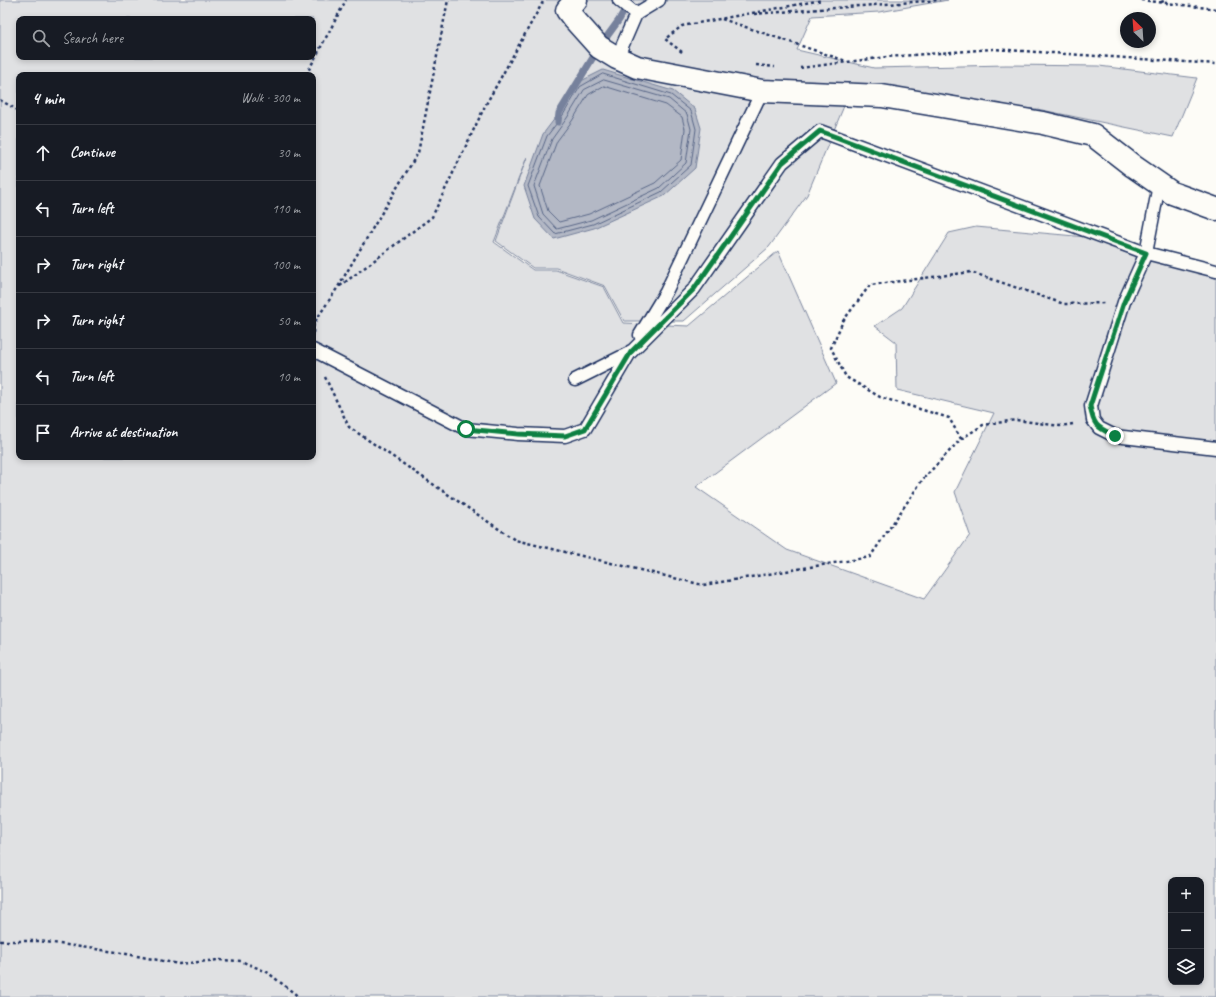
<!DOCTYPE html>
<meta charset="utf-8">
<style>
:root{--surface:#171b24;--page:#242831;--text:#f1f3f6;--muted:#9ea1a6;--line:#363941}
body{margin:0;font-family:Caveat,sans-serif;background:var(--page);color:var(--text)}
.controls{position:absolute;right:12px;bottom:12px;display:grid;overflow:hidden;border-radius:8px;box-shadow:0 2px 6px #0003}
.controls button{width:36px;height:36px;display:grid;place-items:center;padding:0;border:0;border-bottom:1px solid var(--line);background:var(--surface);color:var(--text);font:20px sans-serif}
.compass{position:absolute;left:1120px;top:12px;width:36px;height:36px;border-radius:50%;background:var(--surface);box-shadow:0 2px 6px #0003;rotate:335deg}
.stop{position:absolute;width:12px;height:12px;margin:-9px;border:3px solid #0b8043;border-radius:50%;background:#fff}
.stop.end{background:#0b8043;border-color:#fff;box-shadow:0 1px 4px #0008}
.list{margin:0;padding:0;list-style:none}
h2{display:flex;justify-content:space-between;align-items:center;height:52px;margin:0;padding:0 16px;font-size:17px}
h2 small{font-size:13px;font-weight:400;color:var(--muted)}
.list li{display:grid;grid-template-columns:26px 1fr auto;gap:12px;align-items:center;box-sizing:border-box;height:56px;padding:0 16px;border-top:1px solid var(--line)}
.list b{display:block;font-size:15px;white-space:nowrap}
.list em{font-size:13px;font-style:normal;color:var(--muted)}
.icon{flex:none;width:22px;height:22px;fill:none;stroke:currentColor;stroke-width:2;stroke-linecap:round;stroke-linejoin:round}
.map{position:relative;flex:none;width:1216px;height:997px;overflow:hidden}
.search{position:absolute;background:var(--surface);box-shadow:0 2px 6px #0003;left:16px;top:16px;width:300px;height:44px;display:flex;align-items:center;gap:10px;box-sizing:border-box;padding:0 14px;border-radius:8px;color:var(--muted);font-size:15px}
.panel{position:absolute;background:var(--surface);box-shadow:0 2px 6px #0003;left:16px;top:72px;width:300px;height:388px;border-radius:8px}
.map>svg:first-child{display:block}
.green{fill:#e0e1e3;stroke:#7e88a0;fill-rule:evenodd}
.water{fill:#b3b8c5;stroke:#76819c}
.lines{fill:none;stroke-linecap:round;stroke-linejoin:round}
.shore{stroke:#586687;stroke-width:1}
.stream{stroke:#76819c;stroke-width:7}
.service-casing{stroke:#1b2f5e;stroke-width:15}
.minor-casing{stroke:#1b2f5e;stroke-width:25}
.path{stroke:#1b2f5e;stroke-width:2.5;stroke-dasharray:3 3;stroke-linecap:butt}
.service{stroke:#fdfcf7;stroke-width:12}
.minor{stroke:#fdfcf7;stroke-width:22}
.route{stroke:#0b8043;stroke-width:5}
</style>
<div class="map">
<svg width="1216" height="997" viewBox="0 0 1216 997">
<rect width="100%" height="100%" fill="#fdfcf7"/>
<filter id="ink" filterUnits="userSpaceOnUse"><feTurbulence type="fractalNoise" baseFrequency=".025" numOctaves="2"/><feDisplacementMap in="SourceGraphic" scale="8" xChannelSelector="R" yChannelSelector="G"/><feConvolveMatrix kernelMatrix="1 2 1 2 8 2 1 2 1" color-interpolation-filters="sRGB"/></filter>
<g filter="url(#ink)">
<!-- green -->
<path class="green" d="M0 0H948L879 12 812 16 797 50 874 68 1006 65 1099 66 1197 78 1173 137 1037 109 911 102 844 106 807 195 769 247 684 321H624L605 286 556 268H533L496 241 527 157 494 242 533 270H556L604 287 623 323 689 326 778 251 836 383 696 487 787 550 924 599 970 535 955 492 994 413 897 390 896 342 875 326 902 308 949 233 976 227 1097 238 1216 275V997H0ZM19 19H313V57H19ZM19 75H313V457H19ZM1171 880H1201V982H1171Z"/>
<!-- water -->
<path class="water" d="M603 70 673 91 695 109 701 128 695 168 664 196 594 228 554 239 535 219 524 186 543 134 559 113 577 83Z"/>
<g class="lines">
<!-- shore -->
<path class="shore" d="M603 74 671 95 691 111 696 129 691 165 661 192 593 224 555 234 539 217 528 186 547 136 563 115 580 87Z
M604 80 669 99 687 114 691 129 686 163 659 188 591 220 557 229 543 214 534 186 552 139 567 118 584 90Z
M604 86 666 105 682 117 685 129 681 160 655 183 589 214 559 222 548 211 540 186 557 141 572 121 588 95Z"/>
<!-- stream -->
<path class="stream" d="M558 122 559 113 600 46 619 20 630 0"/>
<!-- service casing -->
<g class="service-casing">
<path id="service" d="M619 0 636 14
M617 58 636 14 659 0
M1159 185 1146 253 1124 302 1091 406 1093 420 1099 428 1115 436 1216 448
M640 335 666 292 762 91
M313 350 466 429 518 434 565 436 585 429 631 351
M575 380 631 352 694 289 782 163 820 131 1146 253 1216 271"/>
</g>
<!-- minor casing -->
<g class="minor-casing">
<path id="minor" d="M576 0 567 10 573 18 599 47 617 58 637 67 762 91 882 96 1043 123 1093 135 1133 166 1172 193 1216 209"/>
</g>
<!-- path -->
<path class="path" d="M1141 0 1216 9
M1161 2 1167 0
M754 14 940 0
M722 19 846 61
M682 52 665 39 682 26 822 0
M756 65 775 67
M800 68 887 57 993 49 1216 64
M306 75 346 0
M0 100 19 111
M340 286 432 217 485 106 544 0
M313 333 314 323 338 287 384 209 418 153 448 0
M325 377 349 427 515 540 703 585 870 557 923 479 961 439 949 418 880 397 846 377 831 348 843 321 870 285 971 272 1064 304 1106 303
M961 439 983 425 1016 420 1060 426 1073 424 1075 423
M0 941H39L116 952 179 964 218 960 241 961 267 972 299 997"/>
<!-- service -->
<use href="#service" class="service"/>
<!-- minor -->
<use href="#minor" class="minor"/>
</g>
</g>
<g class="lines" filter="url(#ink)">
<!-- route -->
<path class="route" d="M466 429 518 434 565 436 585 429 631 352 694 289 782 163 820 131 1146 253 1124 302 1090 406C1094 427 1097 427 1115 436"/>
</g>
</svg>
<div class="controls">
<button>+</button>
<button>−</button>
<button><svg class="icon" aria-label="layers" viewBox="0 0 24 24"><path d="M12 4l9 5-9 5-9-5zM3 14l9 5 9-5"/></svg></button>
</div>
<svg class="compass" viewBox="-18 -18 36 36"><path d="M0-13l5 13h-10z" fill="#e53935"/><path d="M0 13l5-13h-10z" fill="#9ea1a6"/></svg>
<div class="stop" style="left:466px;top:429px"></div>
<div class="stop end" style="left:1115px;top:436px"></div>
<div class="search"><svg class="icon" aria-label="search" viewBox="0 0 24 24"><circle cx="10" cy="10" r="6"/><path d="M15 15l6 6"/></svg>Search here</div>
<section class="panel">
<h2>4 min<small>Walk · 300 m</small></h2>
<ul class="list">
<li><svg class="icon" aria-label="ahead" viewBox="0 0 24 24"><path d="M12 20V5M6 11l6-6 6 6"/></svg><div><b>Continue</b></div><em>30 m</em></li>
<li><svg class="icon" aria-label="left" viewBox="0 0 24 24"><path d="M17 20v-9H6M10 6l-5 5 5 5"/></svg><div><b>Turn left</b></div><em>110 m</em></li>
<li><svg class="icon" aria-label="right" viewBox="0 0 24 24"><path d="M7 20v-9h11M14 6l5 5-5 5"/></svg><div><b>Turn right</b></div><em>100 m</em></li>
<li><svg class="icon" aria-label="right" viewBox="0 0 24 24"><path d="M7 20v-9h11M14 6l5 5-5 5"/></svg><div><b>Turn right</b></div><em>50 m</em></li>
<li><svg class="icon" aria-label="left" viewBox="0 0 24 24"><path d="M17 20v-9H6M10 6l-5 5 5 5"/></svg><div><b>Turn left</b></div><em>10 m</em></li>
<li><svg class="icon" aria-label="arrive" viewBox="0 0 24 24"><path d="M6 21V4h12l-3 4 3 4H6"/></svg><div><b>Arrive at destination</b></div></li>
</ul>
</section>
</div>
